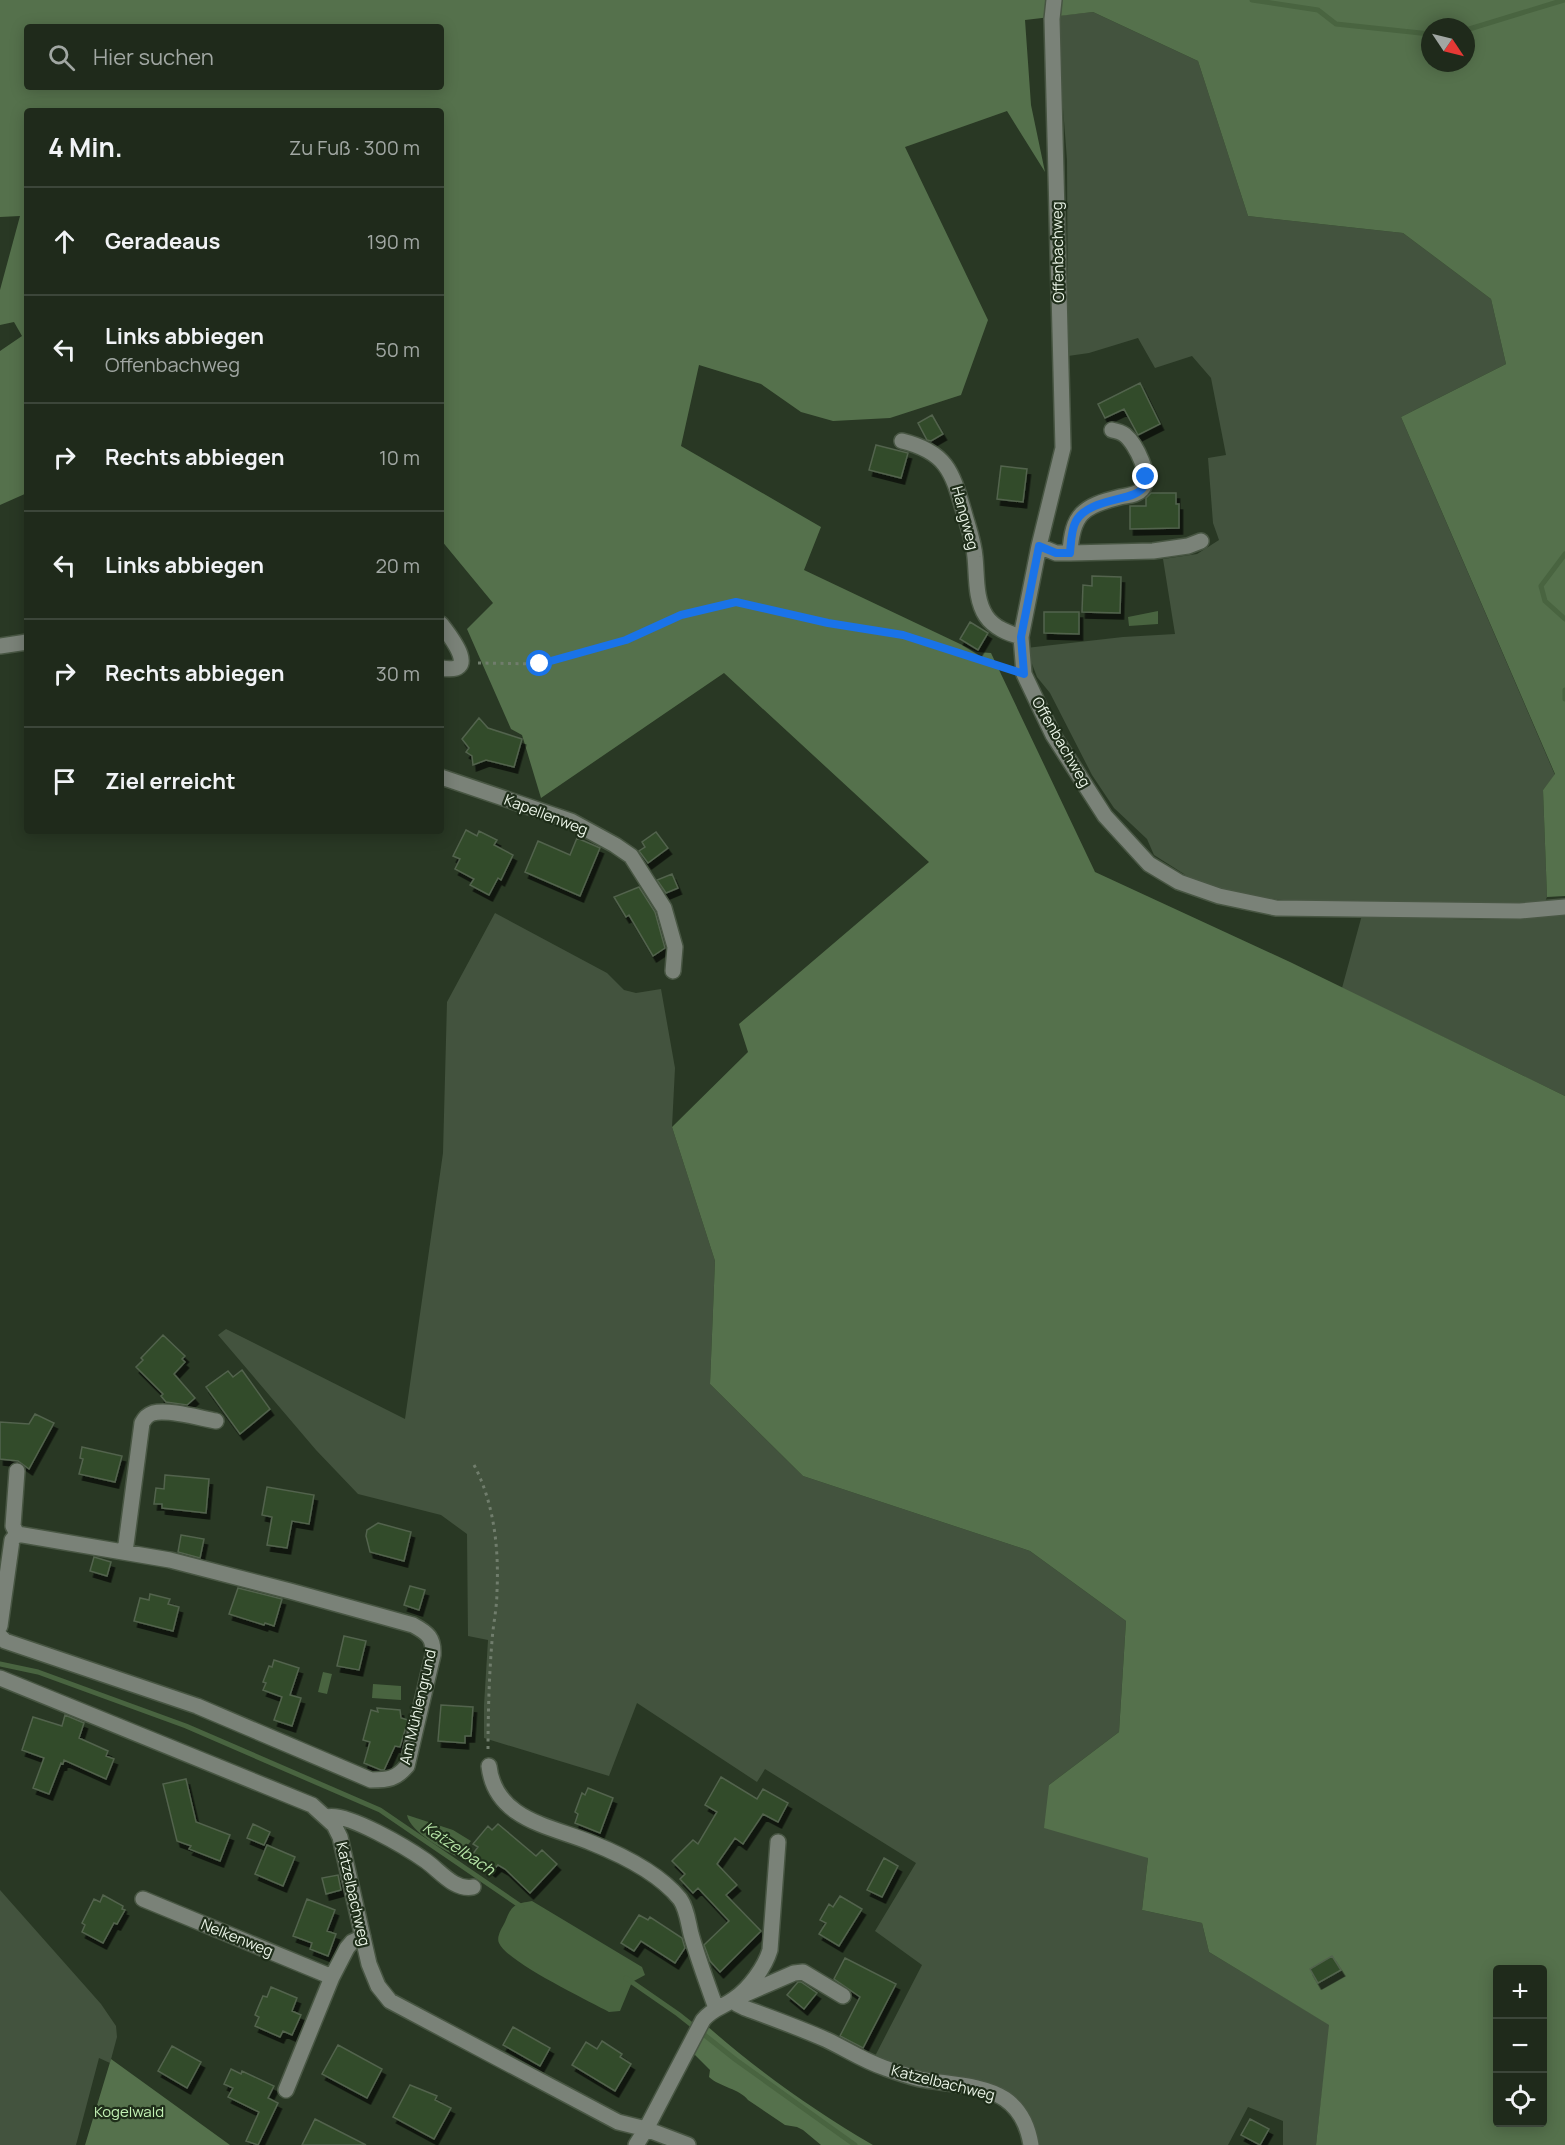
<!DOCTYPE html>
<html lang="de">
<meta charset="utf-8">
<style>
:root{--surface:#1f2a1b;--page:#2c3628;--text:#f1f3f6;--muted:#a1a7a3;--line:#3c463a}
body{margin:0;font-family:Manrope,sans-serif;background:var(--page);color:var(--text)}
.controls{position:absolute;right:18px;bottom:18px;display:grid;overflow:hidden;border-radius:6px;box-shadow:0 3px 15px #0003}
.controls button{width:54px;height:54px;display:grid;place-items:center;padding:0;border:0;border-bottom:2px solid var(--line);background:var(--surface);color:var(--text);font:30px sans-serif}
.compass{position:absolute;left:1421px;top:18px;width:54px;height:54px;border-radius:50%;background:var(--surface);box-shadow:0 3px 15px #0003;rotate:125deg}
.stop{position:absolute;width:18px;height:18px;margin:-14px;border:4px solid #1a73e8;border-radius:50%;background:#fff}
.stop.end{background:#1a73e8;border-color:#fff;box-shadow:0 2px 6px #0008}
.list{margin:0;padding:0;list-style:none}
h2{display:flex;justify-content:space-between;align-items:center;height:78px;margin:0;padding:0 24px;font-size:26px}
h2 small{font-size:20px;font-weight:400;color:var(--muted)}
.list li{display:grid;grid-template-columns:39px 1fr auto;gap:18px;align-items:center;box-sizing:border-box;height:108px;padding:0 24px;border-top:2px solid var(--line)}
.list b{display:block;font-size:22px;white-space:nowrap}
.list p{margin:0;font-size:20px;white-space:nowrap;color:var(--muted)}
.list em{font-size:20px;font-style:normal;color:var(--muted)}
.icon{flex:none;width:33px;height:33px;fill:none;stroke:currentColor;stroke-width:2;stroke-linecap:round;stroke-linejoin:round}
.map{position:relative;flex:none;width:1565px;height:2145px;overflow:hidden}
.search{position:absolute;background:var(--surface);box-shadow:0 3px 15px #0003;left:24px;top:24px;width:420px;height:66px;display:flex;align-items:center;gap:15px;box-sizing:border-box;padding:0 21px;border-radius:6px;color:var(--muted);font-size:22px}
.panel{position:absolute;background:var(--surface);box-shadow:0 3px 15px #0003;left:24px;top:108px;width:420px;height:726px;border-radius:6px}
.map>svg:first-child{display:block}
.green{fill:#43533e}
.forest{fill:#55714c;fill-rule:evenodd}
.water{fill:#496440}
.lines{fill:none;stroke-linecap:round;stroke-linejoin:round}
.stream{stroke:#496440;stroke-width:5}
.building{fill:#324c29;stroke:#52634d;stroke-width:1.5;filter:url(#shadow)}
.minor-casing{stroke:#485643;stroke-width:18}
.path{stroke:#707d6c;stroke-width:3;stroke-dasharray:3 4.5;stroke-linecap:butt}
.minor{stroke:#7a8278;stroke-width:15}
.route{stroke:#1a73e8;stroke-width:8}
.labels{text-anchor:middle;stroke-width:4.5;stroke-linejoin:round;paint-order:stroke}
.street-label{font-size:15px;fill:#eaf4e7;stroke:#1f2e1a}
.park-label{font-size:15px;fill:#c2f1b4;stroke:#1f2e1a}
.water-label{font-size:16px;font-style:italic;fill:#b5e3a6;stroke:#1f2e1a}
</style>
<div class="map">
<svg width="1565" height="2145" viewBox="0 0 1565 2145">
<defs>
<filter id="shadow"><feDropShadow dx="3.5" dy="6" stdDeviation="0" flood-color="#0009"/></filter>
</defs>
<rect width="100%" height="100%" fill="#293824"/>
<!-- green -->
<path class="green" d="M1093 12 1198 61 1248 216 1403 233 1491 299 1506 364 1401 417 1555 775 1543 790 1547 897 1543 906 1284 900 1225 893 1195 881 1154 855 1147 839 1114 808 1092 775 1050 693 1037 677 1026 648 1123 637 1175 634 1163 559 1197 554 1219 540 1213 523 1208 458 1226 455 1211 378 1192 356 1155 368 1138 338 1089 353 1068 356 1067 160 1056 16Z
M495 913 607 973 624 990 636 993 661 989 675 1068 672 1127 715 1261 710 1384 803 1476 1030 1551 1126 1621 1119 1732 1049 1785 1148 1858 1142 1910 1202 1923 1209 1952 1330 2025 1316 2145H1283V2121L1248 2107 1228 2145H1036L1017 2102 874 2058 922 1965 875 1931 916 1863 765 1769 757 1782 637 1703 609 1776 484 1738V1705L488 1640 468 1636 467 1534 441 1515 358 1494 316 1450 218 1335 226 1329 405 1419 443 1153 447 1002Z
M1565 914V1096L1342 988 1362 915C1430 918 1497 924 1565 914Z
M0 1890 101 2004 116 2026 117 2037 110 2063 99 2058 76 2145H0Z"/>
<!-- forest -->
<path class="forest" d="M0 0H1565V896L1547 897 1543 790 1555 774 1401 417 1506 364 1491 299 1403 233 1248 216 1198 61 1093 12 1025 20 1031 105 1045 172 1007 111 905 147 988 320 961 395 890 418 833 421 801 412 761 384 699 365 681 446 821 527 804 570 977 652 991 653 1095 872 1290 962 1565 1096V2145H1316L1329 2025 1209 1952 1202 1923 1142 1910 1148 1858 1044 1828 1049 1785 1119 1732 1126 1621 1030 1551 803 1476 710 1384 715 1261 672 1127 748 1052 739 1024 929 862 724 673 541 798 522 735 511 729 467 629 493 603 441 540V111H27V493L0 505V351L22 336 14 322 0 325V290L20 216 0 217ZM27 27H441V87H27ZM1430 27H1466V63H1430ZM1498 1970H1542V2122H1498Z
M706 2025C758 2071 813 2110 873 2145H821L803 2130 797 2127 785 2125 748 2100C740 2089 720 2087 709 2077L710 2070 692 2052Z
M111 2059 230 2145H85Z"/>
<!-- water -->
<path class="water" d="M1158 611V624L1129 626 1128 617Z
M323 1672 332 1674 327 1694 318 1692Z
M373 1684 401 1686V1700L372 1698Z
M407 1815 453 1830 471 1841 466 1847 469 1850 461 1858C446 1852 410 1832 407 1815Z
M532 1901 642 1967 645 1975 632 1982 620 2011 609 2012C587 2000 507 1962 499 1943 496 1937 502 1928 505 1922 512 1905 514 1904 532 1901Z"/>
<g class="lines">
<!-- stream -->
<path class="stream" d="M1252 0 1318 10 1336 24 1430 34
M1466 30 1564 0
M1565 554 1541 586 1545 601 1565 619
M1565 690V699
M0 1664 38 1672 186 1726 380 1810 522 1907
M626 1978 678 2014 736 2060 855 2145"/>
</g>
<!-- building -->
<path class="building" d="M1140 383 1160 424 1138 435 1124 409 1105 418 1098 404Z
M932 415 943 434 931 441 927 440 918 423Z
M876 445 908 453 901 478 869 470Z
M1001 466 1027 469 1023 502 997 499Z
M1151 493H1176V504H1179V528L1130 529V506H1146V498Z
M1092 576 1121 577 1120 613 1082 612 1083 585 1092 586Z
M1044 612H1079V634L1044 633Z
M970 622 988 633 978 650 960 639Z
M479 718 488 728 522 739 514 767 486 760 473 765 472 756 466 752 469 748 462 739Z
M466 830 477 836 479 831 497 840 494 845 513 855 501 880 498 878 489 895 470 885 474 879 455 869 460 859 453 856Z
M656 832 668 848 648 863 639 851 645 847 642 842Z
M577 838 600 848 580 896 525 872 538 841 570 855Z
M672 874 678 888 666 893 657 880Z
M639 887 655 912 665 948 653 956 629 915 626 917 614 897Z
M163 1335 185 1356 182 1359 185 1362 174 1374 195 1398 187 1405 166 1402 161 1396 163 1394 136 1367 143 1360 141 1358Z
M242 1370 270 1409 240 1434 206 1387 228 1371 233 1377Z
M35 1414 54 1423 29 1469 18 1461 0 1459V1422L29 1424Z
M82 1447 122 1456 115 1482 79 1474 83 1459 80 1458Z
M165 1475 209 1479 206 1513 162 1508V1504H154L156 1488 164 1489Z
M267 1487 314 1495 309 1524 292 1521 287 1548 267 1545 272 1517 262 1515Z
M378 1523 411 1532 404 1561 370 1552 366 1536 367 1530Z
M181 1535 204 1539 200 1558 178 1552Z
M94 1557 111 1562 107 1576 90 1571Z
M410 1586 425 1590 419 1610 404 1605Z
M238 1588 282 1599 274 1626 265 1623 264 1625 229 1614Z
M150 1594 170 1599 168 1604 179 1607 173 1631 134 1621 140 1598 149 1600Z
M344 1636 366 1641 359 1670 337 1666Z
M274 1660 299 1668 290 1695 301 1698 292 1726 274 1720 282 1697 263 1690 266 1683 263 1682 269 1666 272 1667Z
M441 1705 473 1707 471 1736H465V1743L438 1741Z
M377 1708 400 1710 401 1718 408 1720 400 1747 395 1746 384 1770H381L364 1763 370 1742 363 1740 371 1710 378 1712Z
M65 1715 84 1723 79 1738 108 1751 106 1756 114 1759 106 1779 64 1760 63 1764 61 1763 49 1794 33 1788 44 1758 22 1750 33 1717 62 1726Z
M721 1777 757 1799 763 1789 788 1803 778 1822 763 1814 743 1844 735 1838 717 1864 737 1885 726 1895 761 1931 720 1972 710 1961 704 1945 729 1921 698 1888 693 1893 680 1879 685 1874 672 1861 693 1840 698 1844 717 1812 705 1805Z
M186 1779 196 1822 230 1835 220 1861 189 1849 191 1846 177 1841 163 1784Z
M588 1788 613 1798 600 1833 575 1823 578 1814 575 1812 582 1793 585 1795Z
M253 1824 270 1832 264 1845 247 1838Z
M498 1824 536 1856 542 1850 557 1864 530 1893 505 1869 498 1865 492 1871 472 1855 478 1847 473 1844 488 1826 492 1830Z
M267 1845 295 1857 283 1886 255 1874Z
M884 1858 898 1866 882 1897 867 1890Z
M338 1875 341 1890 326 1894 322 1878Z
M103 1895 123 1906 122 1909 125 1910 117 1924 114 1923 103 1943 82 1932 85 1925 82 1923 94 1899 100 1902Z
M840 1896 862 1909 839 1946 819 1934 826 1923 820 1920 829 1904 833 1907Z
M307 1899 335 1910 327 1931 336 1934 328 1956 310 1949 312 1943 293 1936Z
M639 1915 648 1920 650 1917 682 1938 685 1948 675 1963 641 1941 634 1951 621 1943Z
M1332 1956 1341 1970 1318 1983 1310 1969Z
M845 1958 896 1984 863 2048 840 2036 860 1997 834 1979Z
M798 1982H801L817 1993 804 2009 787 1995Z
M271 1987 297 1998 292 2011 301 2015 292 2035 283 2031 280 2037 255 2026 259 2017 255 2015 263 1996 267 1997Z
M513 2027 550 2048 540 2066 503 2045Z
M602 2041 622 2054 620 2057 631 2064 615 2091 572 2065 586 2042 597 2049Z
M338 2045 382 2069 367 2098 322 2074Z
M172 2046 201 2062 187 2088 158 2071Z
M231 2069 241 2074 242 2071 274 2086 268 2098 278 2103 258 2145 246 2141 259 2112 228 2097 233 2088 224 2084Z
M410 2085 437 2096 435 2100 451 2108 434 2139 393 2117Z
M315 2119 366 2145H302Z
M1250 2119 1269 2129 1260 2145 1241 2135Z"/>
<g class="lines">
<!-- minor casing -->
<g class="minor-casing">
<path id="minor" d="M1054 0 1052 19 1063 448 1039 546 1021 637 1024 674 1053 735 1105 816 1149 864 1179 882 1219 896 1276 908 1520 911 1565 907
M902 441C947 452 952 472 964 512 968 527 974 542 975 557 977 576 975 599 986 616 994 628 1008 633 1021 637
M1039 546 1056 553H1070L1153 551 1188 546 1201 541
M1070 553C1072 514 1083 506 1120 497 1128 495 1136 496 1142 489 1153 478 1136 444 1125 435 1121 432 1117 431 1112 430
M441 624C451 637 481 675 441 668
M0 646 27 642
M441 777 571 821 615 845 631 856 664 908 675 947 673 971
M17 1534 13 1526 17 1471
M125 1552 142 1423C145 1418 147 1415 153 1413 169 1409 199 1418 216 1421
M0 1626 12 1540 17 1534 23 1535 170 1560 290 1591 413 1625C428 1633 434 1638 433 1655L407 1766C396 1779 388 1780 371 1780L197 1706 5 1641 0 1636
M0 1678 312 1805 334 1825 340 1837 369 1964 378 1986 390 2001 618 2122 646 2129 636 2145
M489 1766C495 1820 551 1826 592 1843 622 1855 659 1873 680 1899 687 1909 688 1922 691 1934 698 1959 707 1983 716 2008
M327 1817C346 1811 409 1849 426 1861 440 1871 455 1891 473 1887
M143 1899 332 1977
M843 1996 803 1972 794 1973 734 1999 737 2004 745 2008C772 2018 800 2028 827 2040 846 2049 864 2061 885 2068 896 2072 908 2076 920 2079 945 2084 983 2084 1005 2099 1021 2110 1028 2126 1031 2145
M286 2090 332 1977 347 1948 352 1942 363 1937
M688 2145 646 2129 703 2020C714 2007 722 2008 734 1999 749 1989 765 1967 770 1950L778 1842"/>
</g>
<!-- path -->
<path class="path" d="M478 663 540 664 626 641 681 615 736 602 828 623 903 635 1007 669
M474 1465C494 1503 499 1548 497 1591 497 1608 493 1625 492 1641 489 1678 488 1715 488 1752"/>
<!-- minor -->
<use href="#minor" class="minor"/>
</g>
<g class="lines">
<!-- route -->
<path class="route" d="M540 664 626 640 681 615 736 602 828 623 903 635 1024 674 1021 637 1039 546 1056 553H1070C1071 543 1071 530 1076 521 1089 497 1137 502 1144 486 1146 483 1146 480 1146 477"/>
</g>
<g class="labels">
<!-- street labels -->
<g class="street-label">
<text transform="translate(1058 252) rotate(-91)" y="5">Offenbachweg</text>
<text transform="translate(965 518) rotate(75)" y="5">Hangweg</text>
<text transform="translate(1061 742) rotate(60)" y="5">Offenbachweg</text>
<text transform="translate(546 815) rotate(21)" y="5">Kapellenweg</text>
<text transform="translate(418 1707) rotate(-77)" y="5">Am Mühlengrund</text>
<text transform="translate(353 1894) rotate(77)" y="5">Katzelbachweg</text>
<text transform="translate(237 1938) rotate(22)" y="5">Nelkenweg</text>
<text transform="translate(943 2083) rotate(14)" y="5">Katzelbachweg</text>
</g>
<!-- park labels -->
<g class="park-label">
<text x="129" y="2117">Kogelwald</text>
</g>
<!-- water labels -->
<g class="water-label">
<text transform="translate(459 1848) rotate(34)" y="6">Katzelbach</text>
</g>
</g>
</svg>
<div class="controls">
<button>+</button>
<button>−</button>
<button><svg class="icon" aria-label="locate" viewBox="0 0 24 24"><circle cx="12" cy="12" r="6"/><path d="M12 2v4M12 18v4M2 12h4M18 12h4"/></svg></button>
</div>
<svg class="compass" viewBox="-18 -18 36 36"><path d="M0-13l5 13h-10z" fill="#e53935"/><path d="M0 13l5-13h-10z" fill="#a1a7a3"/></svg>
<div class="stop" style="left:540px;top:664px"></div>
<div class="stop end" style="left:1146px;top:477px"></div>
<div class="search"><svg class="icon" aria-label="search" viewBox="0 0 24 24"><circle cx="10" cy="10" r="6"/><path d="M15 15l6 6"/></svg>Hier suchen</div>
<section class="panel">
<h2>4 Min.<small>Zu Fuß · 300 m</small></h2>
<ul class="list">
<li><svg class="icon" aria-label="ahead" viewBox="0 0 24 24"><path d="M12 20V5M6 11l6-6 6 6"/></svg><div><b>Geradeaus</b></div><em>190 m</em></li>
<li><svg class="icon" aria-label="left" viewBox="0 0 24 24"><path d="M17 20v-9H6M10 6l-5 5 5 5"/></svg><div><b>Links abbiegen</b><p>Offenbachweg</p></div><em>50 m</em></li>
<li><svg class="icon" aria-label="right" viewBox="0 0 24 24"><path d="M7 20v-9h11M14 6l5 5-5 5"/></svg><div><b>Rechts abbiegen</b></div><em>10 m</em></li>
<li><svg class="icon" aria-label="left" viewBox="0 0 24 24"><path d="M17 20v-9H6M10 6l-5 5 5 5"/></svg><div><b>Links abbiegen</b></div><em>20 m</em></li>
<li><svg class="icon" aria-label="right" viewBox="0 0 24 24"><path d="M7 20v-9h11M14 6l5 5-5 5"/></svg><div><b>Rechts abbiegen</b></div><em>30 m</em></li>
<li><svg class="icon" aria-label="arrive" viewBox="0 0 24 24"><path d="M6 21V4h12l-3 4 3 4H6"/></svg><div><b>Ziel erreicht</b></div></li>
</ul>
</section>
</div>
